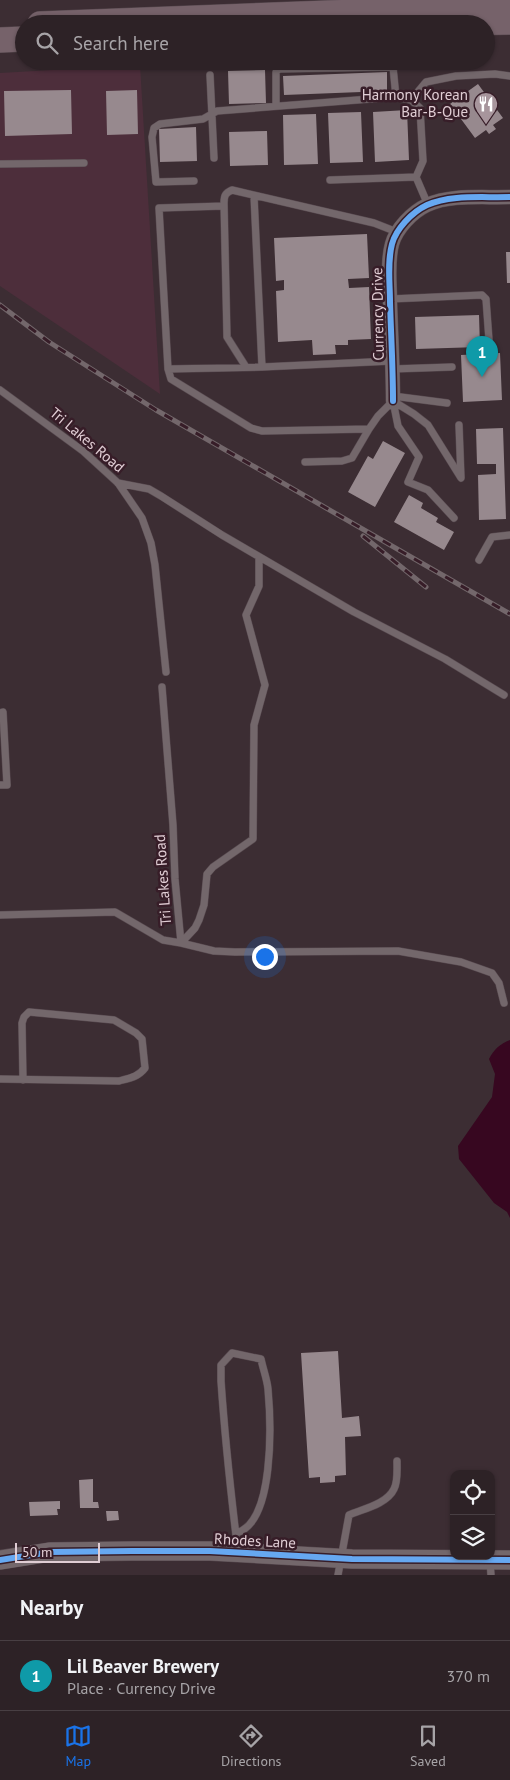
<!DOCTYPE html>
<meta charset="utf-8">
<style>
:root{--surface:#2d2226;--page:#352a2e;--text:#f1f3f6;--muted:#a7a4a7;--line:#483f43;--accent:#1a73e8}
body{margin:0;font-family:"PT Sans",sans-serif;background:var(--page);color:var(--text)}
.controls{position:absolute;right:15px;bottom:15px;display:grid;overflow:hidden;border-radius:10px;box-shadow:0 1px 4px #0004}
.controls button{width:45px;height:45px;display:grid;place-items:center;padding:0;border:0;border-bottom:1px solid var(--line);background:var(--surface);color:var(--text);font:25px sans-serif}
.scale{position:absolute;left:15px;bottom:12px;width:85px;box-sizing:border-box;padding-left:5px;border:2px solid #e0cdd4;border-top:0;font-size:14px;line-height:18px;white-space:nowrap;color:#e0cdd4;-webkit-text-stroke:4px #371d28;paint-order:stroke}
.you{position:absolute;left:264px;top:956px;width:18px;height:18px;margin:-12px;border:4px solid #fff;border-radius:50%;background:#1a73e8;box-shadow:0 0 0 8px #1a73e833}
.badge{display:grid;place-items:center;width:32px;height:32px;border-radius:50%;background:var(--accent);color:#fff;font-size:16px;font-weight:700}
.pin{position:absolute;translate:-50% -41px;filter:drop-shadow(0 1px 2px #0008)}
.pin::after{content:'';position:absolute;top:26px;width:18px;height:15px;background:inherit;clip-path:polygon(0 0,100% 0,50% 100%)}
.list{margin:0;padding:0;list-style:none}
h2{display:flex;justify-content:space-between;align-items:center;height:65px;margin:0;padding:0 20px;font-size:21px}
h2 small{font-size:16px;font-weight:400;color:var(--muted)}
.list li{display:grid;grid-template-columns:32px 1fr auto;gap:15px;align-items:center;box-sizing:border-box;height:70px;padding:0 20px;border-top:1px solid var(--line)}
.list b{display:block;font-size:19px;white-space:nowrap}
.list p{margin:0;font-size:16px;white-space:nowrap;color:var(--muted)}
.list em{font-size:16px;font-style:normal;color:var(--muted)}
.icon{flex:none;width:28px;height:28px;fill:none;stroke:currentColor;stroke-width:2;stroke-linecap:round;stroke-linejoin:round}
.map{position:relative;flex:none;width:510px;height:1575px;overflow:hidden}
.search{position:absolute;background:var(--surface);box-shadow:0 1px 4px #0004;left:15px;right:15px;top:15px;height:55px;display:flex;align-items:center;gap:12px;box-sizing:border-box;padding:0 18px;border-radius:28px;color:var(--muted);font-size:19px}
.sheet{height:135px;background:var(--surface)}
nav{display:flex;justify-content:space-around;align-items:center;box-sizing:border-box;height:70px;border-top:1px solid var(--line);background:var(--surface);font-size:14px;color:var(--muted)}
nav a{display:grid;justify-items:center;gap:2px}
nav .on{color:var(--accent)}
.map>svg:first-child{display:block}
.built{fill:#4d2e3b}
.water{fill:#370720}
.building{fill:#97898e}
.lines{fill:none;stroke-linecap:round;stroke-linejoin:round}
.lane-casing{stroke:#584a50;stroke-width:8}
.street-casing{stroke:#584a50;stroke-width:15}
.secondary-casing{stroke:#584a50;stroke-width:20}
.highway-casing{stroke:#584a50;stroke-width:26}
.lane{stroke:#73676b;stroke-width:7}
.street{stroke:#73676b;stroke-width:14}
.secondary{stroke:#73676b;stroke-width:19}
.highway{stroke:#76626a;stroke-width:25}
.rail-casing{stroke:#73676b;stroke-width:5}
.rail{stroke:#371d28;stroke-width:3;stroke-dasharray:9;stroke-linecap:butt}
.cycleway-casing{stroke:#371d28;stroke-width:9}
.cycleway{stroke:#66a8f1;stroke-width:6}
.labels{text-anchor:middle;stroke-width:5;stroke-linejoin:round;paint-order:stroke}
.poi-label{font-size:15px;fill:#e0cdd4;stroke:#371d28;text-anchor:end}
.street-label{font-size:15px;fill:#e0cdd4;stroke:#371d28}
</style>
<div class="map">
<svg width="510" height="1575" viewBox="0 0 510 1575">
<rect width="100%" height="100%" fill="#3c2d33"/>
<!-- built -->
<path class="built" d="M140 65 160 394 0 286V73Z"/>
<!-- water -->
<path class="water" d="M510 1040V1218L507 1212 494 1203 459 1159 458 1146 492 1097 495 1074 489 1059C494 1049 500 1044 510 1040Z"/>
<!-- building -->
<path class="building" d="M265 70 266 103 229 104 228 71Z
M387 72V91L284 95 283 76Z
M478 84 503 118 493 125 496 129 489 134 486 130 475 138 450 104Z
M71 90 72 134 5 136 4 91Z
M137 90 138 134 107 135 106 91Z
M407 110 409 160 375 162 373 112Z
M361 112 363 162 330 163 328 113Z
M316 114 318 164 284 165 283 115Z
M196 127 197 161 160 162 159 129Z
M267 131 268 165 230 166 229 132Z
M367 234 369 278 348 279 349 288 369 287 371 339 348 340V345H335L336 354 313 355 312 340 278 342 276 291 284 290V280L276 281 274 238Z
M506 252H510V283H507Z
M479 315 480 347 416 349 415 317Z
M500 353 502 400 463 402 461 355Z
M503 428 506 519 479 520 478 475 496 474V464H477L476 429Z
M383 441 405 453 375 507 348 492 368 456 373 459Z
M409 495 423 503 421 508 438 518 436 522 454 532 444 550 394 522Z
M338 1351 342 1418 359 1416 361 1436 345 1437 346 1475 335 1476V1482L320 1483V1477L309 1478 301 1353Z
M93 1479V1502H98L99 1508H80L79 1480Z
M60 1501V1509H57L58 1515 30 1516 29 1502Z
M106 1511H118L119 1520 107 1521Z"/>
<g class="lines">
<!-- lane casing -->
<g class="lane-casing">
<path id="lane" d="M210 75 214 158
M411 100 426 82 456 76 495 74 510 76
M276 106V72L279 69 393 67 396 97
M0 164 84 163
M330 180 416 177
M194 181 156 182 152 137 154 128 160 124 203 119 217 111 396 97 411 100 420 108 423 161 416 177 428 205
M254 196 262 367 392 361
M224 206 159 208 168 369 171 379 251 428 262 431 369 429 378 416 393 401
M390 299 482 295 486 299 489 340
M246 367 227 337 224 203C224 196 225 193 232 190L374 223 397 232
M168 369 262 367
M392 369 452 367
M0 390 83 451 118 483 142 518 151 543 155 565 166 672
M393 396 447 403
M393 401 414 414 428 425 461 478 459 425
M393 401 398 426 419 457 408 482 428 490 454 518
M305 462 342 461 352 458 369 429
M118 483 149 489 161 496 222 535 354 612 445 659 504 695
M479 560 492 537 510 535
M162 687 173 825 175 879 181 943 214 951 235 952 398 951 461 962 492 973 499 983 504 1003
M0 713 3 712 7 785H0
M0 915 115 912 163 940 181 943 195 928 199 920 204 905 207 874 213 867 253 839 254 725 265 685 246 615 259 586V557
M0 1079 119 1081C130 1078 138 1077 145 1068L142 1039 136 1033 114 1020 29 1012 24 1017 22 1023 23 1080
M236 1533C275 1523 271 1422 268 1389 267 1379 263 1369 261 1359L232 1353 221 1365V1381C225 1439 231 1495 238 1552
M490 1561 491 1575
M338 1575 349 1515C363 1509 387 1504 394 1489 398 1482 397 1469 397 1461"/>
</g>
<!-- street casing -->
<g class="street-casing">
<path id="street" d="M393 401C393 368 391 335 390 302 390 283 387 263 392 244 396 229 412 212 427 205 451 194 483 198 510 197"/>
</g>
<!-- secondary casing -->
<g class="secondary-casing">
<path id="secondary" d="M0 1560 50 1552 132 1551H210L352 1559 510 1560"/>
</g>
<!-- highway casing -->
<g class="highway-casing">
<path id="highway" d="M454 23 510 22
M40 24 380 11 510 4
M0 40 24 39"/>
</g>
<!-- lane -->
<use href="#lane" class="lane"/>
<!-- street -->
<use href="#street" class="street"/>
<!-- secondary -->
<use href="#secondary" class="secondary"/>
<!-- highway -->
<use href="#highway" class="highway"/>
<!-- rail casing -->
<g class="rail-casing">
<path id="rail" d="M0 305 49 342 156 410 510 614
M363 536 426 587"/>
</g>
<!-- rail -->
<use href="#rail" class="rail"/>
<!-- cycleway casing -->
<g class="cycleway-casing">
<path id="cycleway" d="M393 401C393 368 391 335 390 302 390 283 387 263 392 244 396 229 412 212 427 205 451 194 483 198 510 197
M0 1560 50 1552 132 1551H210L352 1559 510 1560"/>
</g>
<!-- cycleway -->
<use href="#cycleway" class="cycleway"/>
</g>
<!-- icons -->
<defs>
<g id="restaurant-pin" transform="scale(1.25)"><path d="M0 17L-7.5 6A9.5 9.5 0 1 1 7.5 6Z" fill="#a7959c" stroke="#371d28"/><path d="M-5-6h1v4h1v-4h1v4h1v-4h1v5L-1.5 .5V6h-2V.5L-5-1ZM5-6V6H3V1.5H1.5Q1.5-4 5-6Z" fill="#fff"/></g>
</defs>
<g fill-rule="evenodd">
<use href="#restaurant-pin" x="486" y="104"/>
</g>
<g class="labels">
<!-- poi labels -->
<g class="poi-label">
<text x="468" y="100">Harmony Korean<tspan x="468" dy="17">Bar-B-Que</tspan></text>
</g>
<!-- street labels -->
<g class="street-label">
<text transform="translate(378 314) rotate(-91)" y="5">Currency Drive</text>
<text transform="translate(87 440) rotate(40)" y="5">Tri Lakes Road</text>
<text transform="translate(163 880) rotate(-94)" y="5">Tri Lakes Road</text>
<text transform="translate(255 1541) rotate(3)" y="5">Rhodes Lane</text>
</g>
</g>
</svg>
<div class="controls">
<button><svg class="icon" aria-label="locate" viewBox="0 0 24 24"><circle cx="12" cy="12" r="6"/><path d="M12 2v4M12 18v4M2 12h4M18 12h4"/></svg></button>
<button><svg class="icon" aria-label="layers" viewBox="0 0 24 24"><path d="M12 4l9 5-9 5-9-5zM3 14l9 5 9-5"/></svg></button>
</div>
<div class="scale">50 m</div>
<div class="you"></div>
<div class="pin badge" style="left:482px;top:377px;background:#0f9aa8">1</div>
<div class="search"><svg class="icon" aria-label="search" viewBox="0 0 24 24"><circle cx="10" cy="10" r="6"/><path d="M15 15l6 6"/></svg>Search here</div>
</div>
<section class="sheet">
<h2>Nearby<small></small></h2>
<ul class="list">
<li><span class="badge" style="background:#0f9aa8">1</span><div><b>Lil Beaver Brewery</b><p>Place · Currency Drive</p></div><em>370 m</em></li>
</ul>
</section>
<nav>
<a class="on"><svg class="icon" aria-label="map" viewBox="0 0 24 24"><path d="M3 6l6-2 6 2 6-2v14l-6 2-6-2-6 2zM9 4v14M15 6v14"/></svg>Map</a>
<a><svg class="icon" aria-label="directions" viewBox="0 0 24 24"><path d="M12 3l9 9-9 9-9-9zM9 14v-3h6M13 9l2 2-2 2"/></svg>Directions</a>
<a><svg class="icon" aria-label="saved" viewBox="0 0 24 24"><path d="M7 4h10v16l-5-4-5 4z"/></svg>Saved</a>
</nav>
